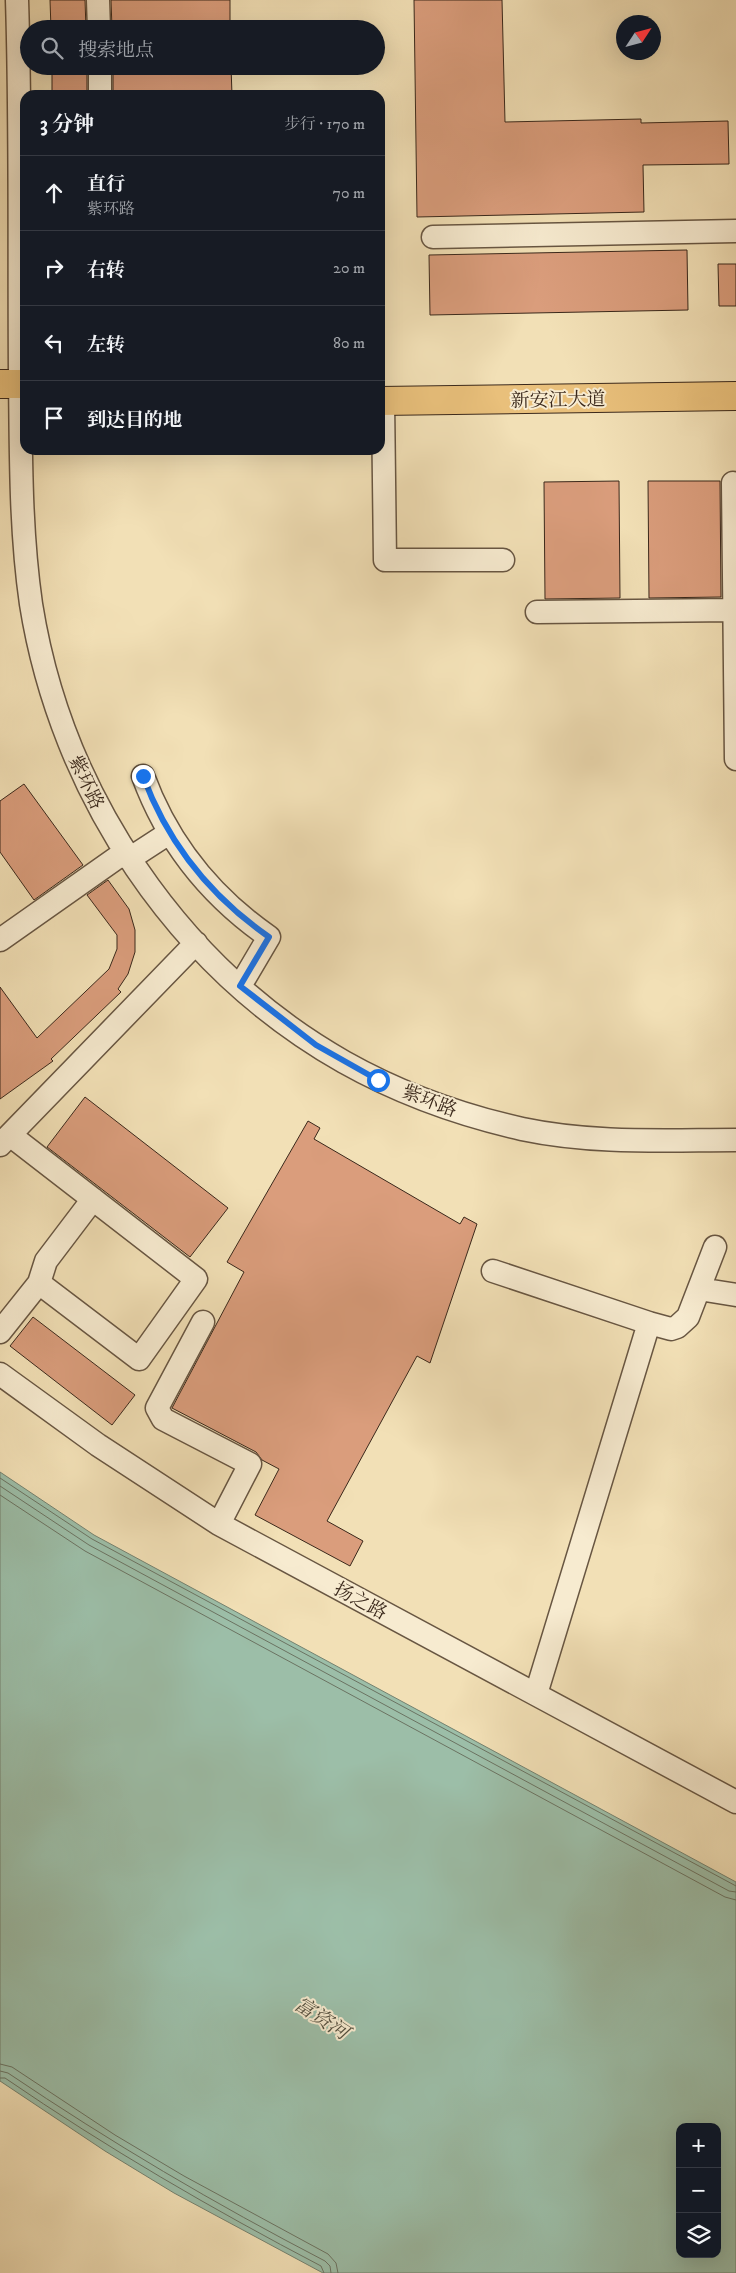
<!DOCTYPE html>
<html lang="zh">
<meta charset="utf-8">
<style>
:root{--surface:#171b24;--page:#20242c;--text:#f1f3f6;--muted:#9ea1a6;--line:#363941}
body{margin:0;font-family:"IM FELL DW Pica","Noto Serif SC",serif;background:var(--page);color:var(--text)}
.controls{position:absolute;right:15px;bottom:15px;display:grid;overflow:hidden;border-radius:10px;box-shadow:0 5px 20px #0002}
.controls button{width:45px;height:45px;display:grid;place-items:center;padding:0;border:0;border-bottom:1px solid var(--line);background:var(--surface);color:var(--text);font:25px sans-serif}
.compass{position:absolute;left:616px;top:15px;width:45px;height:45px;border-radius:50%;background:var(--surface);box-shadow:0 5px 20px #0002;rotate:54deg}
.stop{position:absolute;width:15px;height:15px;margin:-11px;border:4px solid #1a73e8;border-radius:50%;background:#fff}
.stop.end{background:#1a73e8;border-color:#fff;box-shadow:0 1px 5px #0008}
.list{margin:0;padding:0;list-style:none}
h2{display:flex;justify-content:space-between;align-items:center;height:65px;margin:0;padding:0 20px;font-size:21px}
h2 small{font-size:16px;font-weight:400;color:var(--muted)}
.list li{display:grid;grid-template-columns:32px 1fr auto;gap:15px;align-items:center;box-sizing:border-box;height:75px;padding:0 20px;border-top:1px solid var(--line)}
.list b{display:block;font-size:19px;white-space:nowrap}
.list p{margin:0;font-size:16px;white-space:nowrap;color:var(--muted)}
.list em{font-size:16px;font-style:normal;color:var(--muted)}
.icon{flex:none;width:28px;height:28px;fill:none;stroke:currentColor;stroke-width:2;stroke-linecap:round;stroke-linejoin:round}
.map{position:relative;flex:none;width:736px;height:2273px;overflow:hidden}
.search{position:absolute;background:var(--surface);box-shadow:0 5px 20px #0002;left:20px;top:20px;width:365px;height:55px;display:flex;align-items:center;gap:12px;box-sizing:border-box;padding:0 18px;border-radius:28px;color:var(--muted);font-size:19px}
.panel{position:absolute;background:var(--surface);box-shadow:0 5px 20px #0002;left:20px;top:90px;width:365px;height:365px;border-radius:15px}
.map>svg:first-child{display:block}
.water{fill:#9cbea8;stroke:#758270;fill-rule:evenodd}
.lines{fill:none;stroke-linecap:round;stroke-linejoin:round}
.shore{stroke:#6b7362;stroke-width:1}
.building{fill:#da9d7c;stroke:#3a281b}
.minor-casing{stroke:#685642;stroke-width:25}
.major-casing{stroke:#3a281b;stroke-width:30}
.minor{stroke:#f7ebd0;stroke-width:22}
.major{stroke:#e9c07b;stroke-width:28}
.route{stroke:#1a73e8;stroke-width:6}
.labels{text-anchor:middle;stroke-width:4;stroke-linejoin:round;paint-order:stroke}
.street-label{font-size:19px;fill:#3a281b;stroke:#f7ebd0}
.water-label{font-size:20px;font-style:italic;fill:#524e3e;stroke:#f7ebd0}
</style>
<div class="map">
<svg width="736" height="2273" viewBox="0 0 736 2273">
<rect width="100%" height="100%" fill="#f2e0b6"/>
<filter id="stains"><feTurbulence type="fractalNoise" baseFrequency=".004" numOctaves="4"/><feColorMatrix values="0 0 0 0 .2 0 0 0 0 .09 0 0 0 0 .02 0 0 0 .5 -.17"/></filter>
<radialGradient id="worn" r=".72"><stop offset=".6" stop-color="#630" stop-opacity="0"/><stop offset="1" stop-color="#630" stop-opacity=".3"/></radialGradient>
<!-- water -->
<path class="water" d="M0 1472 94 1535 736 1882V2273H323L174 2193 105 2151 0 2081ZM680 2127H717V2254H680Z"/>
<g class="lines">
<!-- shore -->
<path class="shore" d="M0 1478 92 1539 736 1886
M0 1486 89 1545 729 1891 736 1892
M0 1495 85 1551 725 1897 736 1900
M0 2064 12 2067 115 2135 184 2176 328 2254 336 2263 338 2273
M0 2071 8 2073C110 2142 215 2204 325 2261L330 2266 331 2273
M0 2078H5C107 2148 212 2209 321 2266L324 2273"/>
</g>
<!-- building -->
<path class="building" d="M50 0H85L86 29H51Z
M111 0H230V29H112Z
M414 0H502L505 122 641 119V123L728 121 729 164 643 165 644 212 417 217Z
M52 66H87V95H52Z
M113 66H231L232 95H113Z
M687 250 688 310 430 315 429 255Z
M718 264H736V306H719Z
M619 481 620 598 545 599 544 482Z
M648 481H720L721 597 649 598Z
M24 784 83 865 34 900 0 852V801Z
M108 880 129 909 135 930V952L128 974 118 989 121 992 51 1059 53 1061 0 1099V987L37 1038 109 969 117 949V935L87 895Z
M85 1097 228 1208 190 1257 47 1147Z
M308 1121 320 1128 314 1139 460 1224 464 1217 477 1224 430 1363 417 1356 327 1521 363 1541 350 1566 255 1515 279 1469 262 1460 256 1452 172 1408 244 1272 227 1262Z
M33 1317 135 1395 112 1425 10 1346Z"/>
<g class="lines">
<!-- minor casing -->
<g class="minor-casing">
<path id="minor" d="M17 0C21 124 19 249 20 374 21 451 20 528 31 604 61 793 177 967 344 1062 399 1093 460 1115 522 1129 593 1144 664 1140 736 1140
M98 0 99 29
M100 66V95
M433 237 736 231
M383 401 385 560H503
M733 483 736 759
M537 612 734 610
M143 776C168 844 210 896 269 937L240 986
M129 859 169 833
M0 940 125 852
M10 1135 196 1279 139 1359 39 1283
M0 1145 196 943
M493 1271 649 1323 536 1694
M699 1289 736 1295
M203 1322 157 1408 163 1419 250 1464 219 1524
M649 1323 671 1329 677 1327 688 1317 715 1247
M0 1332 39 1283 46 1261 93 1199
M0 1374 98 1445 219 1524 736 1802"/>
</g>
<!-- major casing -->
<g class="major-casing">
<path id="major" d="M0 384H25
M380 401 736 396"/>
</g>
<!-- minor -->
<use href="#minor" class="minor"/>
<!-- major -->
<use href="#major" class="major"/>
</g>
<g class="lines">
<!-- route -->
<path class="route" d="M143 776C168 844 210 896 269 937L240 986 316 1045 378 1080"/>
</g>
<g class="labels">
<!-- street labels -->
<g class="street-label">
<text transform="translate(558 399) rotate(-1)" y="7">新安江大道</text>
<text transform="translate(87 782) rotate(65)" y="7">紫环路</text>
<text transform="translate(430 1100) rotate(21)" y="7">紫环路</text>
<text transform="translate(361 1600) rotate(28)" y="7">扬之路</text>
</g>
<!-- water labels -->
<g class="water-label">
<text transform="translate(322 2018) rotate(33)" y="7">富资河</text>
</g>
</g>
<rect width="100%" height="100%" filter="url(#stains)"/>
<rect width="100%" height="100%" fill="url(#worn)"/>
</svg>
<div class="controls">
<button>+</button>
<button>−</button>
<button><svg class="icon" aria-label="layers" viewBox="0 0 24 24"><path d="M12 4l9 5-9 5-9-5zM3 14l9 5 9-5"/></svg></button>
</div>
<svg class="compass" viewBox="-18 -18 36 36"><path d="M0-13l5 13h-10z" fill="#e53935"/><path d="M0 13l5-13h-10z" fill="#9ea1a6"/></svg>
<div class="stop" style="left:378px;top:1080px"></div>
<div class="stop end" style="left:143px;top:776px"></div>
<div class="search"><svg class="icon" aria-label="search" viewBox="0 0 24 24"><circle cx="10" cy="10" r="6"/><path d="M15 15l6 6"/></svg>搜索地点</div>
<section class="panel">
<h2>3 分钟<small>步行 · 170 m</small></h2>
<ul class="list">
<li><svg class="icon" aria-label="ahead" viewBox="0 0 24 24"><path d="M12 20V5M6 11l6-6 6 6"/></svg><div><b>直行</b><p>紫环路</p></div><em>70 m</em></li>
<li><svg class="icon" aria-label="right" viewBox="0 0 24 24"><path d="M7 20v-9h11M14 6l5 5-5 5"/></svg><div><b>右转</b></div><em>20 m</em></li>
<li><svg class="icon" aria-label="left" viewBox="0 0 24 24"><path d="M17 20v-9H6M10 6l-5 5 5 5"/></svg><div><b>左转</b></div><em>80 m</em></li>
<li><svg class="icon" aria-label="arrive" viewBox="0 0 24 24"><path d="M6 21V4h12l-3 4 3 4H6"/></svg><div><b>到达目的地</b></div></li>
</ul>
</section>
</div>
